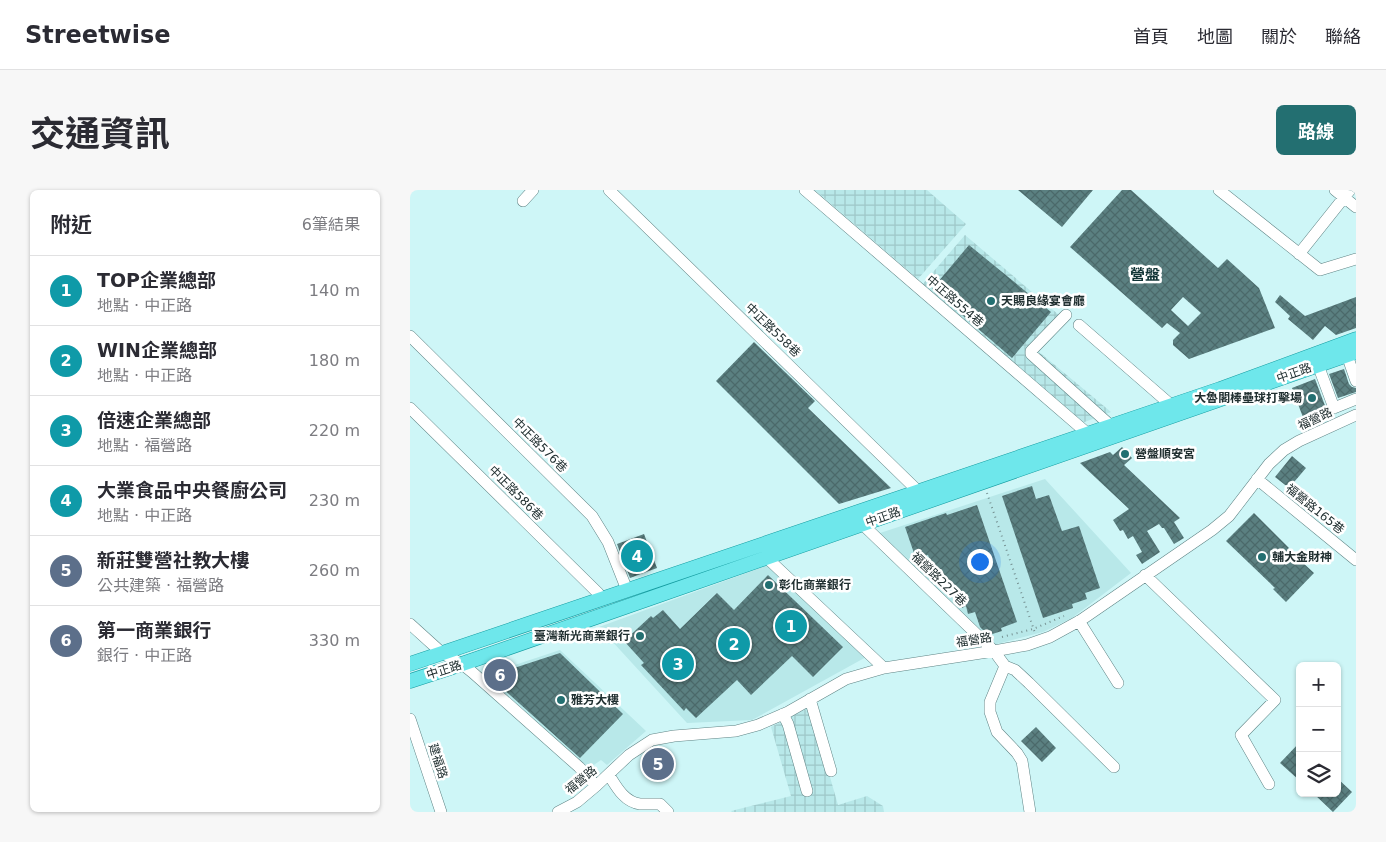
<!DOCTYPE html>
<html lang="zh-TW">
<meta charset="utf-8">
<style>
:root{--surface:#fff;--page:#f7f7f7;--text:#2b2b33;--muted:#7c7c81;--line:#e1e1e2;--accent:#236f71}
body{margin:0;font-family:"DejaVu Sans","Noto Sans TC",sans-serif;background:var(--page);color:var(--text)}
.controls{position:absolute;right:15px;bottom:15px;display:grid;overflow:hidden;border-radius:8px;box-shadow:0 1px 4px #0004}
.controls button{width:45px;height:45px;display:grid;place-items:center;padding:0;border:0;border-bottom:1px solid var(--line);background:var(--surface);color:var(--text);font:25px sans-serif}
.you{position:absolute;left:569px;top:371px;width:18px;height:18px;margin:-12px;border:4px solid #fff;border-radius:50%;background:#1a73e8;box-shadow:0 0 0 8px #1a73e833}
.badge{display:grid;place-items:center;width:32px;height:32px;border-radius:50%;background:var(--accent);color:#fff;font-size:16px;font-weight:700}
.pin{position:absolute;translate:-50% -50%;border:2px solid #fff;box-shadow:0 1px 5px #0006}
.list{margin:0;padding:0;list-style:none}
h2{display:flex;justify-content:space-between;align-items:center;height:65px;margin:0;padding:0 20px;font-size:21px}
h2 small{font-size:16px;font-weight:400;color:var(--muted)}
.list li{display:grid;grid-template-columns:32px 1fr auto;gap:15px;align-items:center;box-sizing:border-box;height:70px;padding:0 20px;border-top:1px solid var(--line)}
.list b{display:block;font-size:19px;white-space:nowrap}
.list p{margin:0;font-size:16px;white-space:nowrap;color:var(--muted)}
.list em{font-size:16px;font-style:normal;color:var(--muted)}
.icon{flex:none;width:28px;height:28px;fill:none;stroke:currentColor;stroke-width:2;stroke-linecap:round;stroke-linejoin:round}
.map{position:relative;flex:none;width:946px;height:622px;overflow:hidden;border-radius:8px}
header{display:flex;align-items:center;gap:30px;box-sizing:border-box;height:70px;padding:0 25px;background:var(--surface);border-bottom:1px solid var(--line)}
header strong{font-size:24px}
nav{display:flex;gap:28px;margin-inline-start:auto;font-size:18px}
.intro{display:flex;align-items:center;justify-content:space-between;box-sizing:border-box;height:120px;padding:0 30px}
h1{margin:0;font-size:35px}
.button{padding:12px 22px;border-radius:8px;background:var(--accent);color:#fff;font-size:18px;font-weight:700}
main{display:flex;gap:30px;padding:0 30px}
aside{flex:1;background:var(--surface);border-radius:8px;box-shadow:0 1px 4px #0004}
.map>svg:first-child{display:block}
.built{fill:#b8e8e9}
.industrial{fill:url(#industrial-grid)}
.building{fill:url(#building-cross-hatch);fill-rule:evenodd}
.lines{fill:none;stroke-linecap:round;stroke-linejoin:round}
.minor-casing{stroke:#5f8485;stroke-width:12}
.major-casing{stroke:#149ca0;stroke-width:15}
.path{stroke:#769293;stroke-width:2;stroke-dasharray:1 4;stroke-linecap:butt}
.minor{stroke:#fff;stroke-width:11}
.major{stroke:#6ee7eb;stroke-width:14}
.poi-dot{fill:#236f71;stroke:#fff;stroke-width:2}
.labels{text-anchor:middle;stroke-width:5;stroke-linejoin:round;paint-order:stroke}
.street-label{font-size:12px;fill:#202f30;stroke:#fff}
.poi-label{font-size:12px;font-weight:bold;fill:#202f30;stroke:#fff;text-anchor:start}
.quarter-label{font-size:15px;font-weight:bold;fill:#103335;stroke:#fff}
</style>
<header>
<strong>Streetwise</strong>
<nav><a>首頁</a><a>地圖</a><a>關於</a><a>聯絡</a></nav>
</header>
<div class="intro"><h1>交通資訊</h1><a class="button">路線</a></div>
<main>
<aside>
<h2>附近<small>6筆結果</small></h2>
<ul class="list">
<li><span class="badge" style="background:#0f9aa8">1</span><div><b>TOP企業總部</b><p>地點 · 中正路</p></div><em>140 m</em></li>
<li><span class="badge" style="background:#0f9aa8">2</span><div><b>WIN企業總部</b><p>地點 · 中正路</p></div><em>180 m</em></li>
<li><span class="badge" style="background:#0f9aa8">3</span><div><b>倍速企業總部</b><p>地點 · 福營路</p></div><em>220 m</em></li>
<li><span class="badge" style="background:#0f9aa8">4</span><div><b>大業食品中央餐廚公司</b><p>地點 · 中正路</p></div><em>230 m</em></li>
<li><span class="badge" style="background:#5c6f8a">5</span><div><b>新莊雙營社教大樓</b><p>公共建築 · 福營路</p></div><em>260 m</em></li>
<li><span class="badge" style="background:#5c6f8a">6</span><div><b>第一商業銀行</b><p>銀行 · 中正路</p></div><em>330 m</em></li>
</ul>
</aside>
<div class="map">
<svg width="946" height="622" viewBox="0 0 946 622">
<defs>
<pattern id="industrial-grid" width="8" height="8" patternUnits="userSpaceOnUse" patternTransform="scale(1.25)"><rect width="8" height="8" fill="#b8e8e9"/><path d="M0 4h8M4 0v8" fill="none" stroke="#9ec7c8"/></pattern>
<pattern id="building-cross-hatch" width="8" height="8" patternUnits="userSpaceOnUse" patternTransform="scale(1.25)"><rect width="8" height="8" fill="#5b8081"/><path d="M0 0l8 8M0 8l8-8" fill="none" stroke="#4b696a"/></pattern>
</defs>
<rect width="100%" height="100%" fill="#cef6f7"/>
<!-- built -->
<path class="built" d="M635 289 721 383 662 428 633 442 583 455 470 343Z
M361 374 458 466 342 530 277 533 189 437Z
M150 460 236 541 197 575 191 570 178 579 89 498 84 482Z"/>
<!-- industrial -->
<path class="industrial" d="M405 0H517L556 34 508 89Z
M555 45 649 125 622 156 701 222 672 233 511 96Z
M400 517 428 615 457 606 473 616 474 622H322L321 621 381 606 361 537Z"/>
<!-- building -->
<path class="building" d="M608 0H683L652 37Z
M712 0H721L808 78 817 69 849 98 865 138 779 169 763 155V150L770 143 757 133 752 138 660 57ZM773 107 791 123 778 136 761 120Z
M559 55 641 122 602 168 522 99Z
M870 105 895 126 946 107V138L926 145 915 136 903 150 878 129 880 126 865 112Z
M344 152 405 211 398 218 481 298 429 314 306 191Z
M934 179 939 194 942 197 946 198V202L928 208 919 184Z
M905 189 917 221 920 224 923 225 897 238 882 198Z
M712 257 722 268 714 275 770 328 764 332 774 348 764 354 754 338H752L749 334 737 341 750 362 732 374 726 365 732 362 723 346 718 349 713 340 710 341 703 330 719 319 670 273 700 262 703 265Z
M882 266 896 278 879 298 865 287Z
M622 296 626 309 639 305 652 341 669 336 690 398 675 403 677 409 662 414 663 418 633 428 592 306Z
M567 315 607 432 591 438 592 441 579 445 575 440H573L570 437 565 422 558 424 556 416 552 418 544 394 530 398 529 397 518 365 506 369 495 337 536 323 537 325Z
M844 323 879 358 878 359 904 383 876 412 863 399 865 398 816 351Z
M234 344 247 378 220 388 207 354Z
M358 385 433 457 403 487 382 466 341 505 327 490 286 528 276 518 274 521 231 475 234 473 214 451 241 426 243 428 253 420 270 439 307 403 324 420Z
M150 463 213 524 170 568 90 496 86 484Z
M626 537 646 558 632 572 611 551Z
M890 552V591L870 573Z
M927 588 942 602 923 622 903 603H927Z"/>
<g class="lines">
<!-- minor casing -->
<g class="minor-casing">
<path id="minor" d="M199 0 508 301
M395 0 677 243
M809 0 910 80 946 69
M925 0 946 17
M113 11 123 0
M889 64 940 0
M656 125 621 161V164L700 235
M669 135 761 215
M0 146 182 326 198 352 217 400
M937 165 946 191
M908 175 924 218 946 209
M0 218 188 403 190 409
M847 289 946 370
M448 330 584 461 595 476 580 512V522L587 542 607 563 612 571 620 622
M357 368 474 478
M735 385 865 510 831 545 859 594
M669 431 708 493
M0 434 32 463 52 474 62 482 169 577 186 596
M595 476 605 480 619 493 704 577
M400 509 421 581
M373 524 378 534 397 601
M0 529 31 622
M199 585C206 596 214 612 230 614 236 614 243 614 250 614L258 622
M148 622 167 612 186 596 219 565 242 550 264 546 326 541 348 535 378 522 436 489 474 478 584 461 617 455 640 447 671 430 802 340 819 326 859 274 874 260 889 251 946 225"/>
</g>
<!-- major casing -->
<g class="major-casing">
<path id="major" d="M0 474 810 199 946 149
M0 491 52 474 946 162"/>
</g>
<!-- path -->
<path class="path" d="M577 303 625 443
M592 447 623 439 654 426"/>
<!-- minor -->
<use href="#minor" class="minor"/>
<!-- major -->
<use href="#major" class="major"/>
</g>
<!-- markers -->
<g class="poi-dot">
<circle cx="581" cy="111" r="5"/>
<circle cx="902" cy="208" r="5"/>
<circle cx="715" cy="264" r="5"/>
<circle cx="852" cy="367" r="5"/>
<circle cx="359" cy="395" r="5"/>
<circle cx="230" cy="446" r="5"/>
<circle cx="151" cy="510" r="5"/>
</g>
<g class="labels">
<!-- street labels -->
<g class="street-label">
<text transform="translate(545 111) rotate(41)" y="4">中正路554巷</text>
<text transform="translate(363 140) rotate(44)" y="4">中正路558巷</text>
<text transform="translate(884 183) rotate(-19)" y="4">中正路</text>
<text transform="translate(905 229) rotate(-25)" y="4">福營路</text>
<text transform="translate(130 255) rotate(45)" y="4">中正路576巷</text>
<text transform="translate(106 303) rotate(45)" y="4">中正路586巷</text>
<text transform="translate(905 319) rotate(39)" y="4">福營路165巷</text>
<text transform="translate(473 327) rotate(-19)" y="4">中正路</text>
<text transform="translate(529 389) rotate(44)" y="4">福營路227巷</text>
<text transform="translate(564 450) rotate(-9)" y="4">福營路</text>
<text transform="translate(34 480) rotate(-18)" y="4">中正路</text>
<text transform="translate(28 571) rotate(72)" y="4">建福路</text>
<text transform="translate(171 590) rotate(-39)" y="4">福營路</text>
</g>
<!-- poi labels -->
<g class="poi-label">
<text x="591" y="115">天賜良緣宴會廳</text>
<text x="892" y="212" text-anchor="end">大魯閣棒壘球打擊場</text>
<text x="725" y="268">營盤順安宮</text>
<text x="862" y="371">輔大金財神</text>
<text x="369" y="399">彰化商業銀行</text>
<text x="220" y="450" text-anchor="end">臺灣新光商業銀行</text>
<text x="161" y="514">雅芳大樓</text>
</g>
<!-- quarter labels -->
<g class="quarter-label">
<text x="735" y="90">營盤</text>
</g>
</g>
</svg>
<div class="controls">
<button>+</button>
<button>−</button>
<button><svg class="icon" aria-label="layers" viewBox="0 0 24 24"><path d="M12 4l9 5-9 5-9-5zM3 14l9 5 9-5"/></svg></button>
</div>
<div class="you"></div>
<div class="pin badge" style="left:381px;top:436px;background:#0f9aa8">1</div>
<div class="pin badge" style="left:324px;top:454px;background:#0f9aa8">2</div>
<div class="pin badge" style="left:268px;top:474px;background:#0f9aa8">3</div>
<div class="pin badge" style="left:227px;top:366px;background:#0f9aa8">4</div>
<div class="pin badge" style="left:248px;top:574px;background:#5c6f8a">5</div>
<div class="pin badge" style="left:90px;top:485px;background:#5c6f8a">6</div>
</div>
</main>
